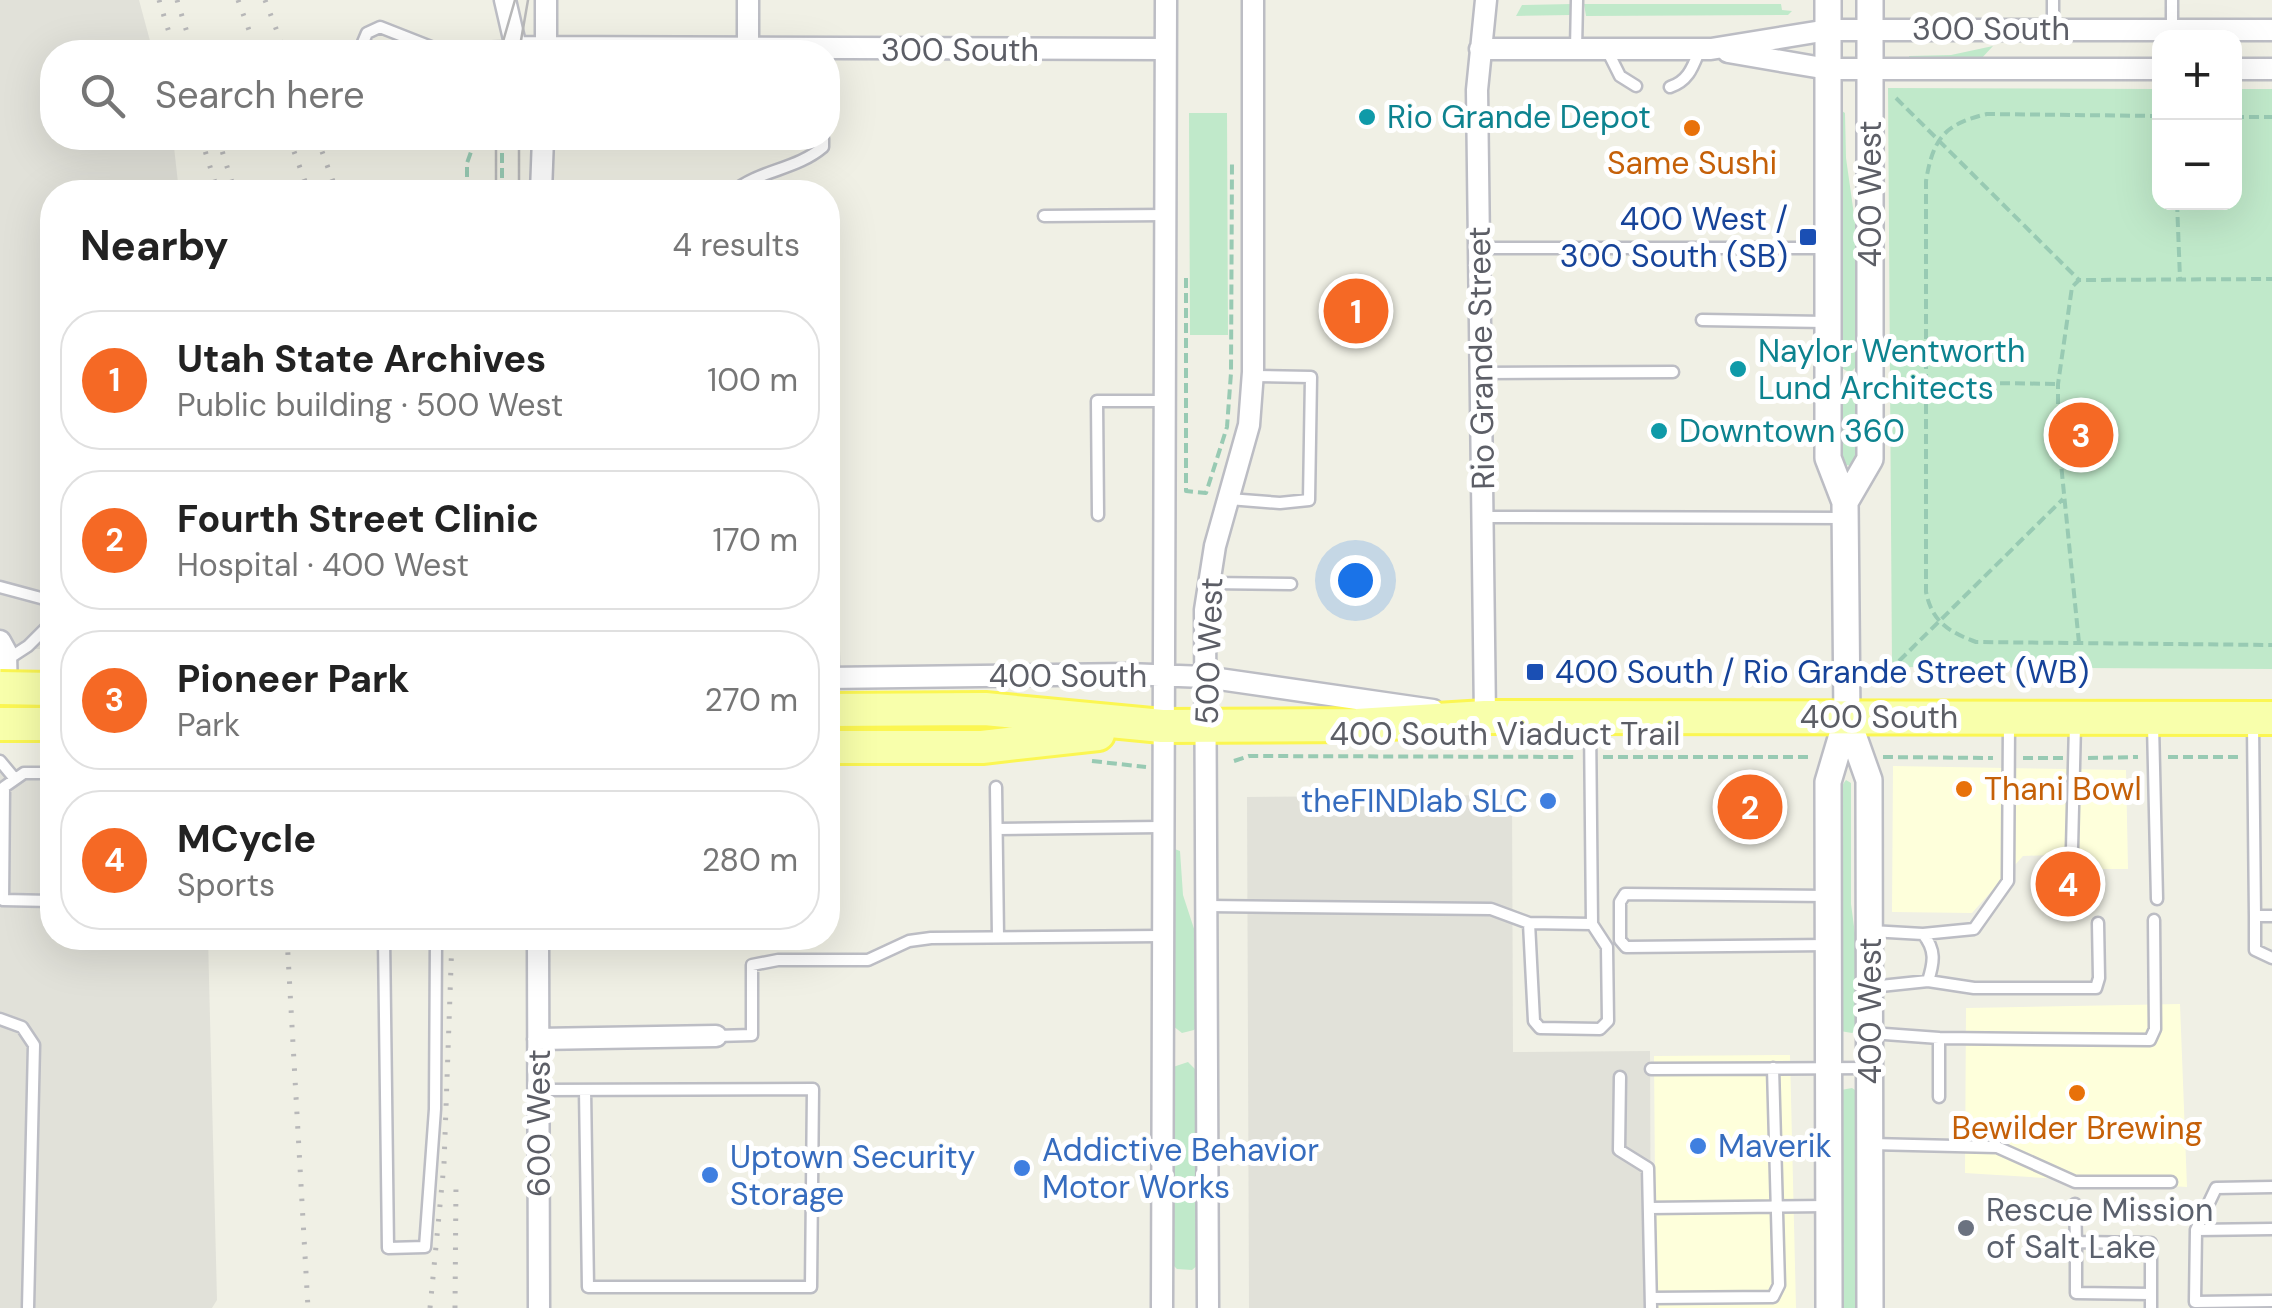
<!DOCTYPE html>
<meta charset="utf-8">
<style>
:root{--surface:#fff;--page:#f2f2f2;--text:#222;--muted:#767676;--line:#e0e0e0;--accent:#f56925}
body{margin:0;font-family:"DM Sans",sans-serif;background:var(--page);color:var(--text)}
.controls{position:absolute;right:30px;top:30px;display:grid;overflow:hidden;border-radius:20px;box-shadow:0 10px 40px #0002}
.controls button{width:90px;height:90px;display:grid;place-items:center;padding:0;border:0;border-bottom:2px solid var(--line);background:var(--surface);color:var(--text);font:50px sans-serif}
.you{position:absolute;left:1355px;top:580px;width:35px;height:35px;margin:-25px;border:8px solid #fff;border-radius:50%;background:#1a73e8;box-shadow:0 0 0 15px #1a73e833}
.badge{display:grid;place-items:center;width:65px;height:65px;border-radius:50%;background:var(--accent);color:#fff;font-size:32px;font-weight:700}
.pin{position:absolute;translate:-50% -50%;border:5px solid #fff;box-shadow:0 2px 10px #0006}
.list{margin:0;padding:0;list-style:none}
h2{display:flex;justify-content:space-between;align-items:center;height:130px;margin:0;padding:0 40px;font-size:42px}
h2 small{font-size:32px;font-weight:400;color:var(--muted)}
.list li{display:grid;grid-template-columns:65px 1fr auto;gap:30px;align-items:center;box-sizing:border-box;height:140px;margin:0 20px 20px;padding:0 20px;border:2px solid var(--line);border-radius:40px}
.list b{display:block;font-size:38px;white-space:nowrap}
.list p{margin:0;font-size:32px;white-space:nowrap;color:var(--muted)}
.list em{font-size:32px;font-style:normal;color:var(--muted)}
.icon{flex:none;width:55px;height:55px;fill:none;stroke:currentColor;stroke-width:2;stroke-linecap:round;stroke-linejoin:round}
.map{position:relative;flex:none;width:2272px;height:1308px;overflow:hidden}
.search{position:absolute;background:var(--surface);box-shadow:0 10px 40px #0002;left:40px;top:40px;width:800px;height:110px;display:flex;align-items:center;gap:25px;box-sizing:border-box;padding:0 35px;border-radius:40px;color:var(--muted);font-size:38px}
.panel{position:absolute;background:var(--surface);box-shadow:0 10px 40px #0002;left:40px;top:180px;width:800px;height:770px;border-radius:40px}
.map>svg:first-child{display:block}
.commercial{fill:#feffdb}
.industrial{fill:#e1e1d9}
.green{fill:#c0e9ca}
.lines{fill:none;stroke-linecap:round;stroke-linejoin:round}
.service-casing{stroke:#bcbdc4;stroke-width:15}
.minor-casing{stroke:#bcbdc4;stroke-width:25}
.tertiary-casing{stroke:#bcbdc4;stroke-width:30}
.primary-casing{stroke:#fbf652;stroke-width:38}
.path{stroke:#98cab3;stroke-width:4;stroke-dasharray:10 5;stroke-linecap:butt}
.service{stroke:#fff;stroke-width:10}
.minor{stroke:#fff;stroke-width:20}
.tertiary{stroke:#fff;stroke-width:25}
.primary{stroke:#f8ffab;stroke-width:32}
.tram{stroke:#b8b8b9;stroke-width:2.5}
.rail{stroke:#b8b8b9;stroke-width:5;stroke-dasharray:2.5 12;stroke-linecap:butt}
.primary-bridge-casing{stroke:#fbf652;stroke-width:38;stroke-linecap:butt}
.primary-bridge{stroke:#f8ffab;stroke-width:32}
.culture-dot{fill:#0f9aa8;stroke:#fff;stroke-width:4}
.food-dot{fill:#e8710a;stroke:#fff;stroke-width:4}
.transit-dot{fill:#1a4fb4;stroke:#fff;stroke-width:4}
.shop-dot{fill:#3f7fe0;stroke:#fff;stroke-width:4}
.worship-dot{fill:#6b7280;stroke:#fff;stroke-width:4}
.labels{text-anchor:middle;stroke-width:10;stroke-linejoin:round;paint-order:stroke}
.street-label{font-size:32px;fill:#5c5e66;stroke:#fff}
.culture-label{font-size:32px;fill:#0d838f;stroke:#fff;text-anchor:start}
.food-label{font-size:32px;fill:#c56008;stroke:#fff}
.transit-label{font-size:32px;fill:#164399;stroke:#fff;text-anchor:end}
.shop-label{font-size:32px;fill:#366cbe;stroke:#fff;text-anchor:start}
.worship-label{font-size:32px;fill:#5b616d;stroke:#fff;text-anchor:start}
</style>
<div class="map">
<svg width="2272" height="1308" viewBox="0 0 2272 1308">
<rect width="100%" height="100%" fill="#f0f0e5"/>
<!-- commercial -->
<path class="commercial" d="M1893 766 2126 770 2128 869H2083L2077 854 2023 856 1972 913 1892 912Z
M2180 1004 2187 1187 1965 1173 1966 1008Z
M1790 1055 1796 1308H1656L1654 1056Z"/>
<!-- industrial -->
<path class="industrial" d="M0 0H139L153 52H52V138H173L179 192H52V649H0Z
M0 771H52V938H208L217 1300 212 1308H0Z
M1512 795 1513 1052 1650 1051 1651 1308H1249L1247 797Z"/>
<!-- green -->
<path class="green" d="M1571 4 1570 15 1516 16 1522 5Z
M1584 4H1781L1782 10 1792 11 1788 15 1586 16Z
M1993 46 1980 60 1909 61V56L1951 55Z
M1888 88 2159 89 2160 202H2234L2235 89H2272V669L1892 667Z
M1842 111 1845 113 1846 158 1856 229 1855 368 1850 373 1840 367 1839 113Z
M1189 113H1227L1228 335H1190Z
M1846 390 1856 396V459L1850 466 1841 463 1839 457 1840 397Z
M1846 780 1851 783V904L1861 979 1860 1028 1852 1033 1840 1031 1838 791Z
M1172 848 1180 851 1183 895 1198 941V1024L1194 1030 1182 1033 1173 1026Z
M1188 1062 1199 1073 1200 1263 1192 1270 1177 1269 1170 1262 1173 1067Z
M1852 1088 1858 1092 1861 1308H1836L1841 1090Z"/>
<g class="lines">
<!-- service casing -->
<g class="service-casing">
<path id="service" d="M2053 0V29
M2172 0V29
M1576 49 1577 0
M1607 50 1620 76 1636 86
M359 52 367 33 380 27 436 49 515 47
M1670 87C1689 81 1693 66 1700 49
M733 192C759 170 796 170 823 147V138
M1044 216 1165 215
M1479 248H1827
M1702 320 1826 322
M1483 373 1673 372
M1229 499 1280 503 1309 500 1311 377 1253 376
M830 514 833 678
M1098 515 1097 401H1164
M1484 517 1843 518
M1207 583 1291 584
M0 587 52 601
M8 659 28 646 52 622
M1590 723 1592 924
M2153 724 2157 899
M2253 724 2255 916
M0 761 15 779
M52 773H24L4 787 3 900 52 901
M996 787 998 937
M997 829 1161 827
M2072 849 2075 724
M1828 896 1625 894 1620 902V940L1626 947 1828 945
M1208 906 1491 909 1529 923 1592 924 1607 947 1608 1021 1600 1029 1540 1028 1534 1021 1529 923
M2272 916H2255V950L2272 958
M1871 931 1923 934C1936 950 1934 962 1928 981L1871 987
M1923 934 1974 929 2008 881 2009 724
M384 938 388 1248 425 1247 435 1109 436 938
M1928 981 1974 988H2096L2099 978 2098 923
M0 1019 22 1027 34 1045 28 1308
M1871 1033 1939 1038V1097
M716 1036 752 1035V965L778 960H868L909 941 931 938 1161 936
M1939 1038 2150 1040 2155 1029 2154 920
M1651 1069 1870 1068
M1620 1077 1619 1150 1648 1168 1651 1308
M539 1090 813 1089 811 1287H588L585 1090
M1871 1144 1997 1147 2075 1182H2171
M2075 1204 2076 1242
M1649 1208 1828 1206
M2272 1229 2196 1230 2195 1302 2272 1301
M2196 1230 2216 1188 2272 1187
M2151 1294 2076 1293V1242L2151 1243V1308
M1651 1298 1773 1297 1779 1285 1773 1068"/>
</g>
<!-- minor casing -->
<g class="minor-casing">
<path id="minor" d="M505 0 517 52
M515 47 1165 49
M1480 49H1711L1828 30H2272
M748 50V0
M546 52V0
M1728 52 1828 69H2160
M2234 69H2272
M541 192 543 138
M0 641 6 652 7 697
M828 678 1127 674 1205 677 1433 710
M1477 716 1485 717 1477 90 1486 0
M538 938 539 1308
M538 1039 716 1036
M1162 1308 1166 0
M1208 1308 1205 610 1215 546 1249 425 1253 372V0"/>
</g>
<!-- tertiary casing -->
<g class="tertiary-casing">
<path id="tertiary" d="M1828 0V458L1845 502 1847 718 1828 782 1829 1308
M1845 502 1870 459V0
M1847 718 1869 780 1870 1308"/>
</g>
<!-- primary casing -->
<g class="primary-casing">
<path id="primary" d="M828 710 985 709 1162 726 1357 725 1485 717 2272 718
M828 747H982L1098 734"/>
</g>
<!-- path -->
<path class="path" d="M1896 98 2079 280
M2160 116 1987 114C1944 124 1933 139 1926 181V592C1932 622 1949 632 1976 642L2272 645
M2234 117H2272
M502 138V192
M484 139V138
M467 192V163L476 138
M2177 202 2180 279
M1186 278V491L1206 493 1227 427 1231 373 1232 160
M1925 382 2058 384
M2079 643 2058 434V384L2072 287 2079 280 2272 279
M1899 661 2063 499
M1603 757H1813
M1883 757 1993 758
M2168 757H2238
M2023 758H2063
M2088 758 2138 757
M1092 761 1146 767
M1234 761 1249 756 1578 757"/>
<!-- service -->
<use href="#service" class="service"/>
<!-- minor -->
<use href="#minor" class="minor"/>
<!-- tertiary -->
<use href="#tertiary" class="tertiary"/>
<!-- primary -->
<use href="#primary" class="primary"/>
<!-- tram -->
<path class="tram" d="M500 52 515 0
M519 52 528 0
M496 192V138
M519 192V138"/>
<!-- rail -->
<path class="rail" d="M159 0 175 52
M177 0 193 52
M238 0 257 52
M265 0 285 52
M201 138 218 192
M218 138 235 192
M289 138 309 192
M317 138 337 192
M287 938 308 1308
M430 1308 444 1164 452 938
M455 1308 456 1183"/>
<!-- primary-bridge casing -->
<g class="primary-bridge-casing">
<path id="primary-bridge" d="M0 688 52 689
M0 724H52"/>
</g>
<!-- primary-bridge -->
<use href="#primary-bridge" class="primary-bridge"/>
</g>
<!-- markers -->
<g class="culture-dot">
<circle cx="1367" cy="117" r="10"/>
<circle cx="1738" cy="369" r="10"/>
<circle cx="1659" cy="431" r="10"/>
</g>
<g class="food-dot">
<circle cx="1692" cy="128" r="10"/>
<circle cx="1964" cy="789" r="10"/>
<circle cx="2077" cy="1093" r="10"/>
</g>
<g class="transit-dot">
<rect x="1798" y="227" width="20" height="20" rx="5"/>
<rect x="1525" y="662" width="20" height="20" rx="5"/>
</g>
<g class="shop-dot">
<circle cx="1548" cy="801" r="10"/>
<circle cx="1698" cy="1146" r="10"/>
<circle cx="1022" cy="1168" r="10"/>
<circle cx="710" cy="1175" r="10"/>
</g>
<circle class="worship-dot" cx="1966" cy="1228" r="10"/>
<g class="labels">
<!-- street labels -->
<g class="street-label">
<text x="1991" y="40">300 South</text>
<text x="960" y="61">300 South</text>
<text transform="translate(1870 194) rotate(-90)" y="11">400 West</text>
<text transform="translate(1481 358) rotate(-91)" y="11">Rio Grande Street</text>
<text transform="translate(1209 651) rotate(-88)" y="11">500 West</text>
<text x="1068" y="687">400 South</text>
<text x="1879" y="728">400 South</text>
<text x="1505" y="745">400 South Viaduct Trail</text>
<text transform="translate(1870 1011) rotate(-90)" y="11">400 West</text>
<text transform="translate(539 1123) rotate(-90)" y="11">600 West</text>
</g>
<!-- culture labels -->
<g class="culture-label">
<text x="1387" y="128">Rio Grande Depot</text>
<text x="1758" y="362">Naylor Wentworth<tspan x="1758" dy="37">Lund Architects</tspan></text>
<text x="1679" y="442">Downtown 360</text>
</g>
<!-- food labels -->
<g class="food-label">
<text x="1692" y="174">Same Sushi</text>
<text x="1984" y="800" text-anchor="start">Thani Bowl</text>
<text x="2077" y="1139">Bewilder Brewing</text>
</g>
<!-- transit labels -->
<g class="transit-label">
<text x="1788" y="230">400 West /<tspan x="1788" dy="37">300 South (SB)</tspan></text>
<text x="1555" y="683" text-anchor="start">400 South / Rio Grande Street (WB)</text>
</g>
<!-- shop labels -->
<g class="shop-label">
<text x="1528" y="812" text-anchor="end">theFINDlab SLC</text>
<text x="1718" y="1157">Maverik</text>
<text x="1042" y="1161">Addictive Behavior<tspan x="1042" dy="37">Motor Works</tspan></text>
<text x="730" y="1168">Uptown Security<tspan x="730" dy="37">Storage</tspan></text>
</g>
<!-- worship labels -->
<g class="worship-label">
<text x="1986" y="1221">Rescue Mission<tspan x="1986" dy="37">of Salt Lake</tspan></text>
</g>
</g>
</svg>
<div class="controls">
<button>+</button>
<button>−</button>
</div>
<div class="you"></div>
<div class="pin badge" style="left:1356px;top:311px">1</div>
<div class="pin badge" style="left:1750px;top:807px">2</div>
<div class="pin badge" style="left:2081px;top:435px">3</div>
<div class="pin badge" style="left:2068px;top:884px">4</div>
<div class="search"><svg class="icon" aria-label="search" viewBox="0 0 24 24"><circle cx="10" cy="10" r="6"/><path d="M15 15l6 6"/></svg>Search here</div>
<section class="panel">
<h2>Nearby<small>4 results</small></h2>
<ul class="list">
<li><span class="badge">1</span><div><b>Utah State Archives</b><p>Public building · 500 West</p></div><em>100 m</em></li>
<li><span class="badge">2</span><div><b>Fourth Street Clinic</b><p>Hospital · 400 West</p></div><em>170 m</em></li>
<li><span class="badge">3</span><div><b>Pioneer Park</b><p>Park</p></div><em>270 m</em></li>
<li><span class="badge">4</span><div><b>MCycle</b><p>Sports</p></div><em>280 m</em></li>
</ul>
</section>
</div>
